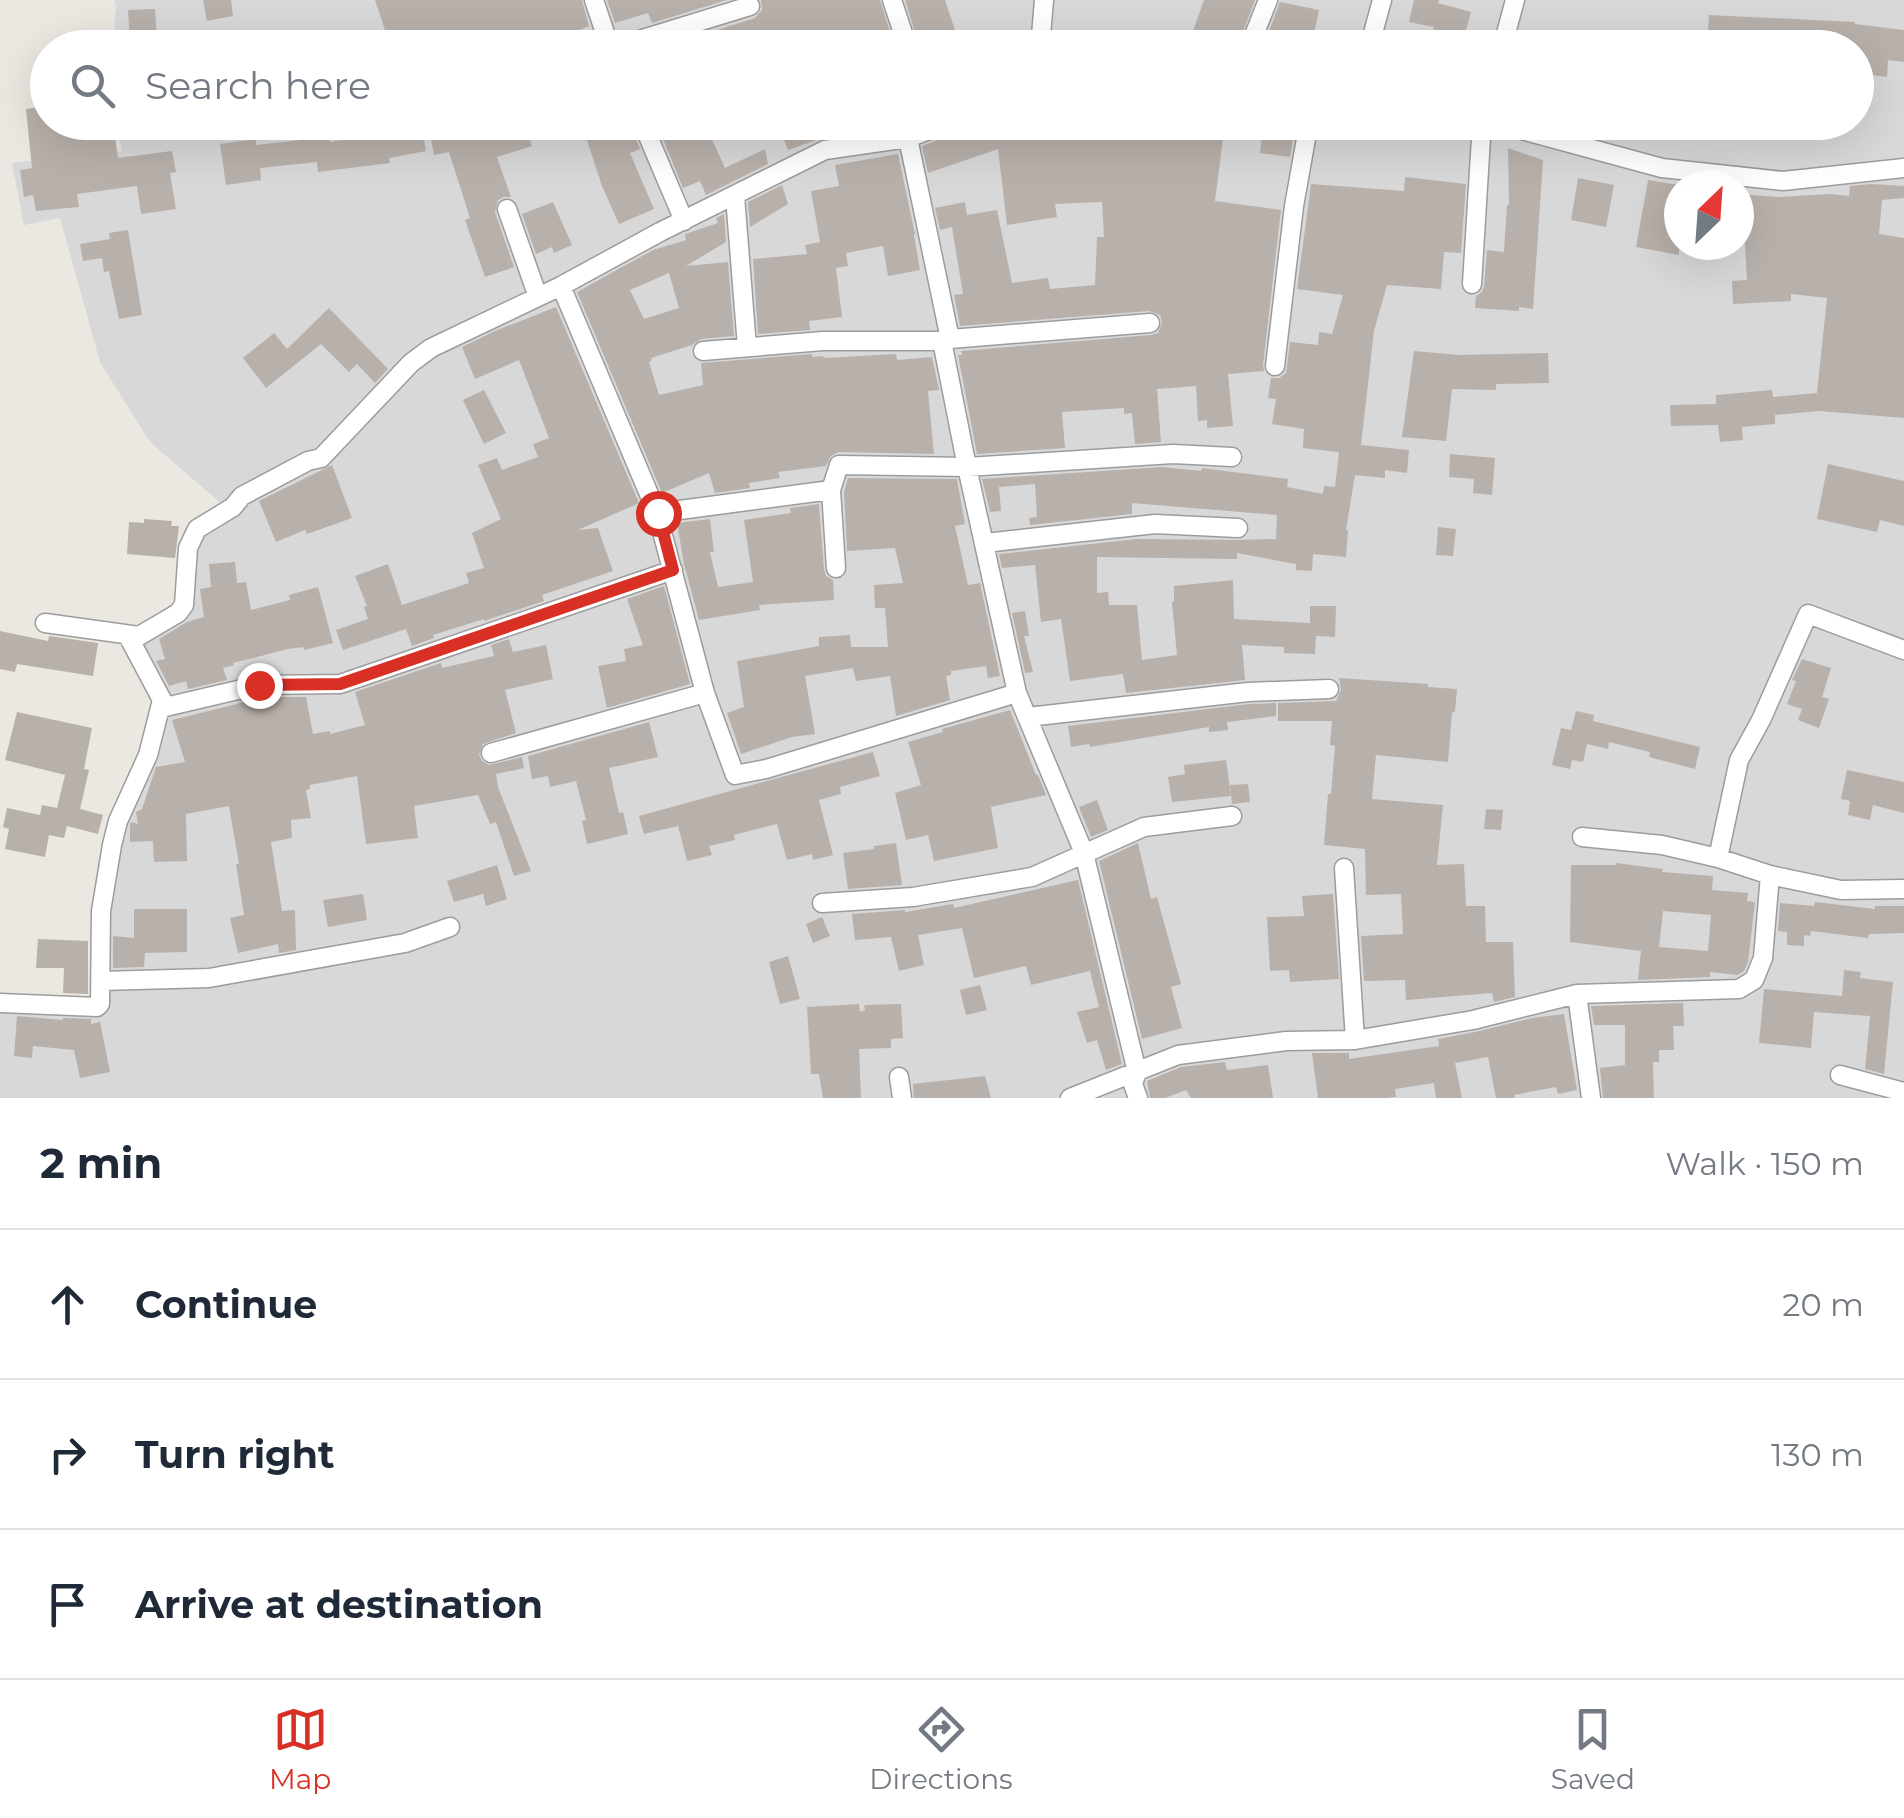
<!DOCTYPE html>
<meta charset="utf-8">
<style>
:root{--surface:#fff;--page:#f6f6f7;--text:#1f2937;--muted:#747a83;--line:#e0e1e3;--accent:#d93025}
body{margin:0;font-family:Montserrat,sans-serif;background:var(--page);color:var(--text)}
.compass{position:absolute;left:1664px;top:170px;width:90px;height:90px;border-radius:50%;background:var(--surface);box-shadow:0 10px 40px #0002;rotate:25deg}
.stop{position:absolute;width:30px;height:30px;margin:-22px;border:8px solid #d93025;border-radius:50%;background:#fff}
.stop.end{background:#d93025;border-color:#fff;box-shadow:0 2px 10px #0008}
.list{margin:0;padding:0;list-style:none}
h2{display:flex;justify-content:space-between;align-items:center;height:130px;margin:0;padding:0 40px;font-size:42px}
h2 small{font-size:32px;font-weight:400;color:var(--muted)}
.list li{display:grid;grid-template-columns:65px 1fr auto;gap:30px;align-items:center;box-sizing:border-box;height:150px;padding:0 40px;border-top:2px solid var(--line)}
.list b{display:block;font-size:38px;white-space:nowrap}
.list em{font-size:32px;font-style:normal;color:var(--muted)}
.icon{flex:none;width:55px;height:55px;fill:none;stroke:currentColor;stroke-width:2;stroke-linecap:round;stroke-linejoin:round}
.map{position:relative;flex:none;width:1904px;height:1098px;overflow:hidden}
.search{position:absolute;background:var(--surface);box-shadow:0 10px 40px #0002;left:30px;right:30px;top:30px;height:110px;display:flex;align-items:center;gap:25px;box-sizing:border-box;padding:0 35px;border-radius:55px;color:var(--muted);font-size:38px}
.sheet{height:580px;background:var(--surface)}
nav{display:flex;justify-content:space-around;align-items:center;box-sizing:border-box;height:140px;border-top:2px solid var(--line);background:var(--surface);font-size:28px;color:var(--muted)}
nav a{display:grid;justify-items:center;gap:5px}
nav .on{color:var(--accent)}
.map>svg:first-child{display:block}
.residential{fill:#d9d8d8;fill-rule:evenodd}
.building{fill:#b8b0ab;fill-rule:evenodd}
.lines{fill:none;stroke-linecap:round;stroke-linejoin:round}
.street-casing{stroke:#9c9c9c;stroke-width:21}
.street{stroke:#fff;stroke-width:18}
.route{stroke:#d93025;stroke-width:12}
</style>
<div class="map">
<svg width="1904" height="1098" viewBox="0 0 1904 1098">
<rect width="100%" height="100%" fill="#ebe7e1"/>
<!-- residential -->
<path class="residential" d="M114 0H1904V1098H0V1009L96 1012 104 896 160 702 129 649 180 619 190 552 224 506 150 442 100 362 60 218 24 225 12 163 122 151 116 122H1856V48H113L116 7ZM1679 185H1739V245H1679Z"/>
<!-- building -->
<path class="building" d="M203 0H231L233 16 207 21Z
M375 0H582L589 26 535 48H478L475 40 461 44 456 30 408 48H391Z
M607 0H727L652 23 648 13 615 23Z
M761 0H880L895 48H661L755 18 762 10Z
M905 0H945L961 48H920Z
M1204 0H1255L1237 48H1187Z
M1414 0H1439L1438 3 1471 12 1461 48H1428L1434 27 1409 22Z
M1280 2 1319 10 1311 48H1263Z
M155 9 157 40 130 43 128 10Z
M1709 15 1855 22V24L1904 30V62L1888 60 1887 77 1857 73 1860 48 1789 44 1790 36 1734 33 1733 48H1707Z
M348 30 350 46 300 48 299 35Z
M47 106 48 122H113L118 158 172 151 176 172 170 173 176 209 141 214 137 186 77 194 79 207 36 211 33 195 24 197 20 170 32 168 26 109Z
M489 122H561L562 126 529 137 532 146 497 157 511 197H504L498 200 495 212 514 267 485 277 465 220 470 218 449 152 434 155 430 134Z
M581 122H630L640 149 630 153 654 209 619 224 602 186Z
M656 122H704L725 168 765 149 768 164 706 195 700 181 683 188Z
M814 122 820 139 788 150 782 135Z
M1016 122H1225L1215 201 1281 210 1263 365 1264 371 1228 374 1233 426 1207 428V420L1198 421 1196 386 1157 389 1161 442 1135 444 1132 413 1124 414V408L1062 412 1065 448 977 454 958 355H962L961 351 1151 335 1158 333 1162 323 1160 315 1149 311 960 326 954 295 963 294 952 227 940 230 935 208 965 202 967 215 997 210 1012 283 1048 278 1050 289 1095 285 1097 237H1104L1102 202 1055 204 1057 217 1007 225 998 149 928 173 922 146 984 123 985 126Z
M422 128 426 151 389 158 390 163 318 172 317 162 260 168 261 180 226 185 220 144 256 139V145L329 137 330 142Z
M1263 128 1294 133 1290 157 1260 153Z
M1508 148 1543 160 1533 309 1519 307V311L1475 308 1476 296 1482 292 1484 286 1487 250 1504 252 1507 205H1509Z
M898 154 915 234 914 235 920 270 888 276 883 246 846 253 848 266 836 268 842 317 809 321 810 330 758 334 753 259 807 254 805 245 820 242 811 191 839 186 835 165Z
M1405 177 1466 184 1461 253 1444 252 1441 289 1387 285 1374 331 1361 445 1409 450 1407 473 1385 470V478L1355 475 1346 530H1348L1346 557 1313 554 1312 571 1296 570V564L1237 553V559L1097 557V593L1108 592 1109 605H1137L1142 660 1177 655 1172 602 1174 601V586L1233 580 1234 619 1310 623V606H1336L1335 637 1316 636 1315 654 1284 653V647L1242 645 1245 680 1126 693 1123 674 1070 681 1061 619 1041 622 1035 565 1002 568 999 554 1137 539 1237 540 1276 539 1277 515 1132 503V514L1030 525 1029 518 1037 517 1035 484 999 487 1001 511 990 512 982 479 1163 467 1201 471 1202 468 1288 479 1287 487 1323 494 1324 486 1335 487 1339 452 1303 448 1304 429 1272 424 1276 399 1268 398 1271 378H1279L1286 373 1290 342 1318 345 1319 332 1332 334 1343 295 1297 289 1311 184 1404 191Z
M1578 178 1614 185 1606 227 1571 220Z
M1648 180 1679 185V255L1636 247Z
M1871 184 1904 186V198L1882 200 1879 234 1904 238V418L1819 411 1775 415V424L1742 427 1743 440 1720 442 1718 425 1671 426 1670 405 1716 404V395L1772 390 1773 397 1817 393 1827 298 1791 294V301L1733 304 1732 281 1747 280 1743 213H1739V194L1779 197 1829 194 1849 196 1850 186Z
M782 185 788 204 750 227 748 202Z
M553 202 572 245 554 253 552 247 536 254 522 214Z
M724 214 726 242 686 266 728 262 734 336 701 339 692 345 651 358 652 360 649 362 659 395 703 385 701 363 812 354V357L823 356 824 358 896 354 897 360 932 357 939 390 928 391 934 454 839 452 831 456 826 466 778 472 780 478 749 483 750 488 715 493 709 473 662 493 577 292 653 250 686 240 685 234 718 223 716 218ZM669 273 679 308 644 319 630 290Z
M128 230 142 315 119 319 109 271 104 272 102 258 83 261 80 244 110 239 109 233Z
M556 307 639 503 578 530 598 528 613 571 542 595 544 601 484 621V619L433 635 434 638 412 646 406 629 343 650 336 630 368 619 364 607 367 606 355 576 388 564 402 605 469 583 466 573 484 568 472 533 501 519 478 465 497 458 502 470 538 457 533 444 549 438 519 360 475 379 462 347 495 331Z
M329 308 388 369 375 383 357 364 349 372 321 344 266 388 243 358 274 333 287 349Z
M1414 351 1459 355 1548 353 1549 383 1496 384V390L1452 389 1446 441 1402 437Z
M484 390 506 433 484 444 463 400Z
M1450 454 1495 458 1492 495 1473 493 1474 479 1449 477Z
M1828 464 1904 481V526L1880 520 1877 532 1817 519Z
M332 465 352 518 307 534 305 530 276 542 259 501Z
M848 478 957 479 965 524 955 526 968 585 980 583 1000 676 988 678 986 666 951 671V675L946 676 950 700 896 716 890 676 856 681 853 668 805 676 815 734 792 737 741 754 727 713 744 707 737 661 819 646V637L850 635 851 647H888L885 608H875L874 585 903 583 895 548 847 551 844 492Z
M819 504 824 569 826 576 833 580 834 600 759 605 760 610 699 620 684 564 677 523 710 519 714 552H710L718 587 753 582 744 520 791 513 790 508Z
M144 519 172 521 171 526H179L175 558 127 554 129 522 144 523Z
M1438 527 1456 529 1453 556 1436 555Z
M235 562 237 583 246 582 251 610 290 600 289 595 318 587 333 643 304 650 303 647 288 649 233 663 234 665 223 668 227 680 188 689 186 681 169 686 156 661 165 659 159 639 187 622 204 617 200 589 211 587 209 564Z
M664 586 690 684 607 708 598 666 626 661 624 649 643 645 627 599Z
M1025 611 1029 636H1024L1033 672 1025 673 1012 613Z
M0 631 48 641 49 636 98 643 93 676 17 664 15 672 0 669Z
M509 639 513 652 546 645 553 679 505 690 516 733 483 744 479 755 482 761 489 765 522 757 524 768 496 774 498 787 531 871 514 876 496 822 490 824 478 795 414 806 418 838 366 844 357 776 310 785V789L306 790 311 818 291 820 292 838 271 842 282 911 295 910 296 950 279 953 278 944 238 953 230 918 244 915 236 864H239L229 806 186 814 187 861 154 862 153 841 130 842V825L131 822 138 824 136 812 142 809 156 767 185 762 172 720 265 697H306L313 734 330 731V734L365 725 355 692 441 663 442 668 494 656 491 645Z
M1802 659 1831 668 1822 697 1829 699 1819 728 1798 720 1802 709 1787 704 1796 681 1792 680Z
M1339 678 1428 684V687L1457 689 1455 712H1452L1448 762 1376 755 1372 799 1443 805 1437 865 1464 864 1466 906H1485L1486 942H1513L1515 997 1494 1002 1492 993 1406 1000 1405 980 1364 981 1361 936 1403 934 1401 894 1366 895 1365 849 1324 845 1328 794H1331L1335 746 1330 745 1332 721H1278V703L1336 701 1341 690Z
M1276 703V716L1227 722 1228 730 1209 732V727L1090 747 1089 744 1071 747 1068 726 1249 704Z
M1010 710 1036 775H1038L1046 795 991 807 998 848 934 861 928 835 906 840 895 793 921 785 908 742 943 732 942 729Z
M1576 711 1594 715 1593 721 1700 747 1695 769 1649 757 1650 752 1609 742 1608 749 1587 744 1583 762 1572 760 1570 769 1552 765 1561 728 1571 730Z
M17 712 92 728 84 769 89 770 80 809 103 815 98 834 67 826 64 838 49 835 45 857 5 849 9 829 3 827 7 808 40 815 42 805 57 808 65 775 5 760Z
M649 722 658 757 609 768 619 813 623 812 628 834 587 844 582 821 586 820 576 781 550 787 548 776 532 779 528 756Z
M873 752 880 776 840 787 841 794 819 800 833 855 813 860 812 854 787 860 777 824 734 835 735 840 709 846 712 855 687 861 678 826 644 834 639 816Z
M1226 760 1231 796 1172 802 1168 777 1185 774 1184 765Z
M1847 770 1904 782V813L1873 805 1870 820 1848 815 1850 801 1841 799Z
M1248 784 1250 802 1232 804 1230 785Z
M1097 800 1108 830 1091 837 1079 807Z
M1486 809 1503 810 1501 830 1484 829Z
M896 843 902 885 848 889 843 853 874 849V846Z
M1138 843 1151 899 1157 897 1181 984 1171 987 1182 1028 1142 1039 1099 861Z
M1616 863 1663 869 1662 872 1713 876 1712 890 1748 893 1747 901 1755 902 1748 962 1744 971 1738 975 1710 972V977L1638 980 1641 951 1570 942 1571 865H1616ZM1663 911 1711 915 1708 951 1659 947Z
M497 865 507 899 486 906 483 894 454 902 447 881Z
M1078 880 1122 1064 1106 1070 1097 1040 1087 1043 1077 1012 1099 1007 1090 971 1031 985 1026 966 974 978 962 928 918 935 924 965 899 971 891 937 855 940 852 914 905 910V912L953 904 954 908Z
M363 894 367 920 328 927 323 900Z
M1333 894 1339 979 1290 982 1289 970 1270 971 1267 917 1304 916 1302 896Z
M1815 902 1875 909V906H1904V933L1869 934 1868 938 1811 931 1810 936 1804 935V946L1787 945V932L1778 931 1780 903 1814 906Z
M134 909H187V952L145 953 144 967 113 968V936L134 938Z
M822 917 830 936 813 943 806 924Z
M38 939 88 941V994L63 993 64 968H36Z
M788 956 800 999 780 1004 769 962Z
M1844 970 1861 972 1860 978 1893 982 1884 1074 1865 1069 1870 1016 1814 1012 1811 1048 1759 1043 1764 989 1842 996Z
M980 985 987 1010 966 1015 960 990Z
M1683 1003 1684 1026H1673L1674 1050H1659V1062H1653L1654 1098H1603L1600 1068 1625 1065V1025H1594L1591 1006Z
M859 1004 860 1012 865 1010 864 1005 901 1004 903 1038 891 1039V1048L859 1049 861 1098H823L819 1074H811L807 1007Z
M1564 1014 1577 1090 1558 1094 1556 1087 1514 1095 1515 1098H1496L1488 1057 1455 1063 1462 1098H1436L1434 1083 1395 1089 1396 1097 1386 1098H1318L1312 1053H1349V1059L1439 1046 1438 1039 1475 1032 1532 1018Z
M17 1016 63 1020V1018L91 1019V1024L100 1022 110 1072 80 1078 74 1050 33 1046 32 1058 14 1056Z
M1225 1062 1227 1070 1268 1065 1273 1098H1191L1186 1090 1165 1098H1150L1147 1081 1181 1067Z
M985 1076 991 1098H914L913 1084Z"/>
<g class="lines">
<!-- street casing -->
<g class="street-casing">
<path id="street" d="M594 0 610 48
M892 0 908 48
M613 48 750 6
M1040 48 1044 0
M1249 48 1268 0
M1369 48 1382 0
M1502 48 1515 0
M642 122 684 221
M1492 122 1662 168 1783 181 1904 168
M311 126 350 122
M908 138 950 339 942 341 967 467 1017 693 1084 853 1137 1072 1133 1084 1138 1098
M735 196 747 347
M507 209 538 297
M1472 284 1482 122
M561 286 657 513 705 693 735 775 766 769 1017 693
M950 339 1150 323
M703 351 823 341H942
M1275 366 1294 206 1309 122
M831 490 836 568
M657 513 831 490 839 465 967 467 1173 454 1232 457
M985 543 1155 524 1238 528
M45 623 139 636 178 613 184 605 188 548 197 529 233 507 242 496 308 461 321 458 411 363 431 348 561 286 660 232 825 150 908 138 950 122
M161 708 259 685 340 684 673 570
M1028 717 1248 692 1329 689
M491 753 705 693
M1582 837 1662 845 1718 858 1770 875 1841 890 1904 889
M1718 858 1739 760 1761 720 1808 614 1904 650
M1344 868 1355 1040
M822 903 913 897 1032 877 1144 827 1232 816
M101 981 209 978 405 943 450 927
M1577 994 1591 1098
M0 1003 97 1007 100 1004 101 911 112 845 118 821 148 755 162 700 128 636
M1840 1075 1904 1092
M899 1077 902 1098
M1070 1098 1178 1055 1286 1041 1355 1040 1473 1020 1577 994 1739 989 1754 980 1763 958 1770 875"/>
</g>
<!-- street -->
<use href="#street" class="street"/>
</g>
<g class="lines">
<!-- route -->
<path class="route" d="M259 685 340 684 673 570 658 513"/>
</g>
</svg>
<svg class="compass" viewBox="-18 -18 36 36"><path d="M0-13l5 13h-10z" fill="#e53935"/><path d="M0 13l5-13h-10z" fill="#747a83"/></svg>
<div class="stop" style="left:658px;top:513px"></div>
<div class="stop end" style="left:259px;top:685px"></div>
<div class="search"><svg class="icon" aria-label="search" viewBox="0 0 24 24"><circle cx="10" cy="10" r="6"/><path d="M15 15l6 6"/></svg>Search here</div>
</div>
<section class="sheet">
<h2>2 min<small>Walk · 150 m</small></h2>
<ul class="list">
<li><svg class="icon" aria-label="ahead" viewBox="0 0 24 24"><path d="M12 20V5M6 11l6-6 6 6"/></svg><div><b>Continue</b></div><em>20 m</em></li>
<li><svg class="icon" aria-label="right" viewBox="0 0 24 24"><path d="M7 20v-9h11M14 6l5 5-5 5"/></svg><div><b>Turn right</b></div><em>130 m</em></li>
<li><svg class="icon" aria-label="arrive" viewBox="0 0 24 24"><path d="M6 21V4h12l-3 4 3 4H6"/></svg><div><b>Arrive at destination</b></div></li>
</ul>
</section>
<nav>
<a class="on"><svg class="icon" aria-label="map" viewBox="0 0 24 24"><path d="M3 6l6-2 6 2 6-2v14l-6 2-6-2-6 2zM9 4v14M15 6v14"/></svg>Map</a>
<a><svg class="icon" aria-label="directions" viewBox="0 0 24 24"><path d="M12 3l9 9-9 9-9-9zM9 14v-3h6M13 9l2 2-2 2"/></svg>Directions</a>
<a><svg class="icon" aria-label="saved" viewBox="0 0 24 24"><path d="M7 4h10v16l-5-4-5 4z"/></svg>Saved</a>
</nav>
